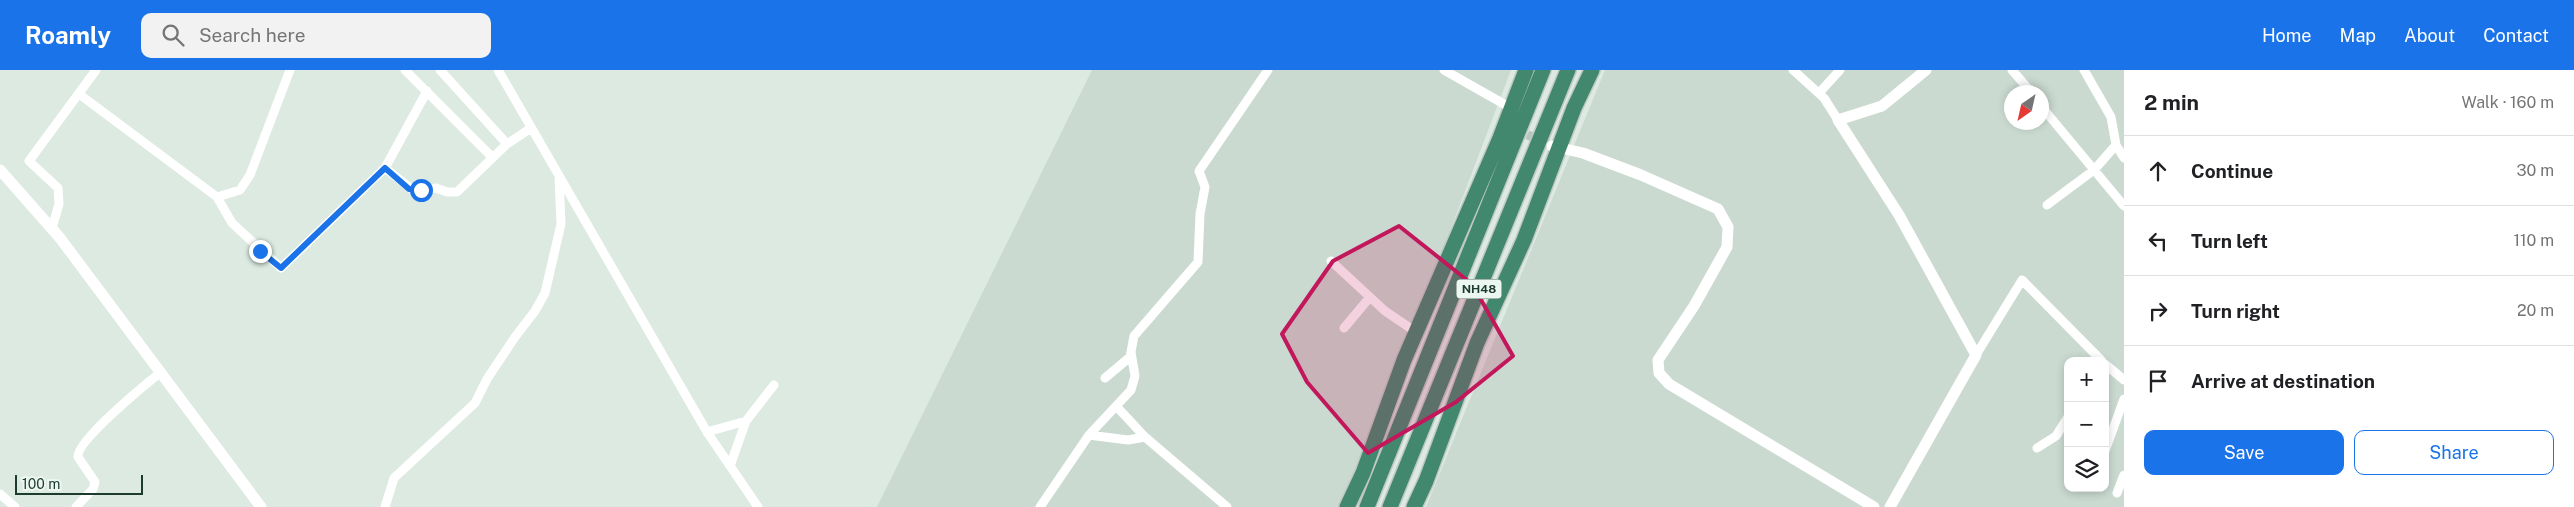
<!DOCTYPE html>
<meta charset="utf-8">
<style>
:root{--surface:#fff;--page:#f2f2f2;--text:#202124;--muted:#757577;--line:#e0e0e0;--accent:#1a73e8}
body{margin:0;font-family:"Public Sans",sans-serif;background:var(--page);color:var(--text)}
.controls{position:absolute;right:15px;bottom:15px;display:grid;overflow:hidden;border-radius:10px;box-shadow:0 2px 8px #0003}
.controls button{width:45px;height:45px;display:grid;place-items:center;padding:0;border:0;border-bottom:1px solid var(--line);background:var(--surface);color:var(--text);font:25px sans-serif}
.compass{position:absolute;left:2004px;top:15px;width:45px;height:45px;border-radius:50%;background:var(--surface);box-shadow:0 2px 8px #0003;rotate:214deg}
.scale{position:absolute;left:15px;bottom:12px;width:128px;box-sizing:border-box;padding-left:5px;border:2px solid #1d3b2f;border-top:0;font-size:14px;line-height:18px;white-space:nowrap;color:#1d3b2f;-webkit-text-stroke:4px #edf7f1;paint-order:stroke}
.stop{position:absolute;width:15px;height:15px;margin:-11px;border:4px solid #1a73e8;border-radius:50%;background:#fff}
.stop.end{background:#1a73e8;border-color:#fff;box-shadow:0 1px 5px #0008}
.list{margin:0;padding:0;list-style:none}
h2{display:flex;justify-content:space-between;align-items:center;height:65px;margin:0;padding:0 20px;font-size:21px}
h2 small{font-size:16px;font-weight:400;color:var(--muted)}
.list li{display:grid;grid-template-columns:32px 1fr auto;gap:15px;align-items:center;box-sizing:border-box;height:70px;padding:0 20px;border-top:1px solid var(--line)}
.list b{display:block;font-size:19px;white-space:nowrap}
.list em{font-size:16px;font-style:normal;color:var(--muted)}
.actions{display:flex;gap:10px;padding:15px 20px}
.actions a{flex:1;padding:11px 0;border:1px solid var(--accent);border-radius:10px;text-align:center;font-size:18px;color:var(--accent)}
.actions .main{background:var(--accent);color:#fff}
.icon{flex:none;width:28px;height:28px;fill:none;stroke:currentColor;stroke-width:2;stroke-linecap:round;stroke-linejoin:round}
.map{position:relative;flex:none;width:2124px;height:437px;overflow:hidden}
header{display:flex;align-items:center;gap:30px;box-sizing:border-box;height:70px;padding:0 25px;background:var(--accent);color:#fff}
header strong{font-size:24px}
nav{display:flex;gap:28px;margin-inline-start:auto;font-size:18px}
.search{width:350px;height:45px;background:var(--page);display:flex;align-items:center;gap:12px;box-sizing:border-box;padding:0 18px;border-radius:10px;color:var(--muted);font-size:19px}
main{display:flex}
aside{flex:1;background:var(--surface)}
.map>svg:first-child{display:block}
.built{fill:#cadad1;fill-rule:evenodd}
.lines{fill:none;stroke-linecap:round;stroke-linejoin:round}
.minor-tunnel{stroke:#b6c7be;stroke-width:9;stroke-dasharray:9 4.5;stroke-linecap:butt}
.trunk-casing{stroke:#c0c8c5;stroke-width:18}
.minor{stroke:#fff;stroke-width:9}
.tertiary{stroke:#fff;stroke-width:11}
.trunk{stroke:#41886e;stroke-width:15}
.route{stroke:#1a73e8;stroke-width:6}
.marked{fill:#c2185b;fill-opacity:0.2;stroke:#c2185b;stroke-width:4;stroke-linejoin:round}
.labels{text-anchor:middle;stroke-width:4.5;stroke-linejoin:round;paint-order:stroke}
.shield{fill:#edf7f1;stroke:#5b7369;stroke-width:1}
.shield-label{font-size:12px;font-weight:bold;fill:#1d3b2f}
</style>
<header>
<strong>Roamly</strong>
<div class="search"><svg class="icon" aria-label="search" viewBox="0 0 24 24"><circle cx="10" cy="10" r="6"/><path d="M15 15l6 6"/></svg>Search here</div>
<nav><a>Home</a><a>Map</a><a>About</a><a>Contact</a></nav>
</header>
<main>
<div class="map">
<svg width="2124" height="437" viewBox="0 0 2124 437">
<rect width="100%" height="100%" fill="#dceae2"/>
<!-- built -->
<path class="built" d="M1092 0H1511L1369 374 1340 437H877Z
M1605 0H2124V437H1426ZM2011 22H2041V52H2011ZM2068 291H2105V418H2068Z"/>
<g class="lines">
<!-- minor-tunnel -->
<path class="minor-tunnel" d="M1515 59 1552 76"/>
<!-- trunk casing -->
<g class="trunk-casing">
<path id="trunk" d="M1347 437 1363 403 1404 290 1500 68 1526 0
M1367 437 1543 0
M1390 437 1568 0
M1414 437 1426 411 1477 273 1524 170 1574 38 1592 0"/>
</g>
<!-- minor -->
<path class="minor" d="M405 0 492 87
M440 0 507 74
M498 0 707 362 758 437
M1444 0 1511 38
M1793 0 1824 28 1838 50
M2012 0 2031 22
M2084 0 2111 47 2116 75 2124 88
M1819 23 1840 0
M79 24 217 127 232 153 281 198 385 98 427 21
M2041 36 2124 136
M385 98 414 121 436 118 447 122H457L507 74 531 58
M217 127 240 120 250 105 290 0
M2047 135 2094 100 2116 75
M52 158 59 134 58 118 29 91 96 0
M1331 191 1385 241 1416 262
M1344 258 1370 227
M1976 285 2022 210 2102 291
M2105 294 2124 310
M1105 308 1130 287 1134 266 1198 192 1200 144 1205 117 1199 101 1268 0
M1117 337 1145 367 1227 437
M707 362 746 351
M1089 365 1128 370 1145 367
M2037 378 2056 366 2068 347
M2105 381 2124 329
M730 396 746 351 774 315
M2117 423 2124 405
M0 424 15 437
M76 437 93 419 95 412 78 387C76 371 146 314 161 302
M385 437 394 408 475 333 487 309 515 267 535 241 545 223 561 154 559 109
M1040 437 1089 365 1131 320 1135 306 1131 282"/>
<!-- tertiary -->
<path class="tertiary" d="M1552 76 1583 83 1641 105 1718 139 1728 157 1727 177 1694 236 1658 290 1659 303 1669 314 1874 437
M0 100 60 168 261 437
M1890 437 1976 285 1899 145 1838 50 1882 36 1926 0"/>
<!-- trunk -->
<use href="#trunk" class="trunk"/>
</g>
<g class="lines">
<!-- route -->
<path class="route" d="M260 181 281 198 385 98 409 119 421 120"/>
</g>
<!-- marked area -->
<path class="marked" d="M1399 156 1472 214 1513 286 1456 332 1368 383 1307 312 1282 264 1333 191Z"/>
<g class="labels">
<!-- shield labels -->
<rect class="shield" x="1456.5" y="209.5" width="45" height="19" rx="4"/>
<g class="shield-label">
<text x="1479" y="223">NH48</text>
</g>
</g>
</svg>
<div class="controls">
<button>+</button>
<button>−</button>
<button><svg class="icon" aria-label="layers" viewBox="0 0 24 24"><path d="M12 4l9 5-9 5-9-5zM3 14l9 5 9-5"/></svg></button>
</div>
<svg class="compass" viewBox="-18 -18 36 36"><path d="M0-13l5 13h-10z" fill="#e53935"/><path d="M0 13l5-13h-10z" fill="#757577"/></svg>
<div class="scale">100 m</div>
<div class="stop" style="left:421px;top:120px"></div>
<div class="stop end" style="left:260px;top:181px"></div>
</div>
<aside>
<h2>2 min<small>Walk · 160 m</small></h2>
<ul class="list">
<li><svg class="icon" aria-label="ahead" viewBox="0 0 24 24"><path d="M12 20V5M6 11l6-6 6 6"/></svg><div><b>Continue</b></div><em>30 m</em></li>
<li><svg class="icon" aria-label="left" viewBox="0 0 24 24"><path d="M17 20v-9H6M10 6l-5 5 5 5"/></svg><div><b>Turn left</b></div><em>110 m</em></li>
<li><svg class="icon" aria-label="right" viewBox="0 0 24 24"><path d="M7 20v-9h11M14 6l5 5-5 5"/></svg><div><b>Turn right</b></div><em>20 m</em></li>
<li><svg class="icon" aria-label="arrive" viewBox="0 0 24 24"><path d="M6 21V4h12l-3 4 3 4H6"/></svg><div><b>Arrive at destination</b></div></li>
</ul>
<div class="actions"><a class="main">Save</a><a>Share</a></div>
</aside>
</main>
